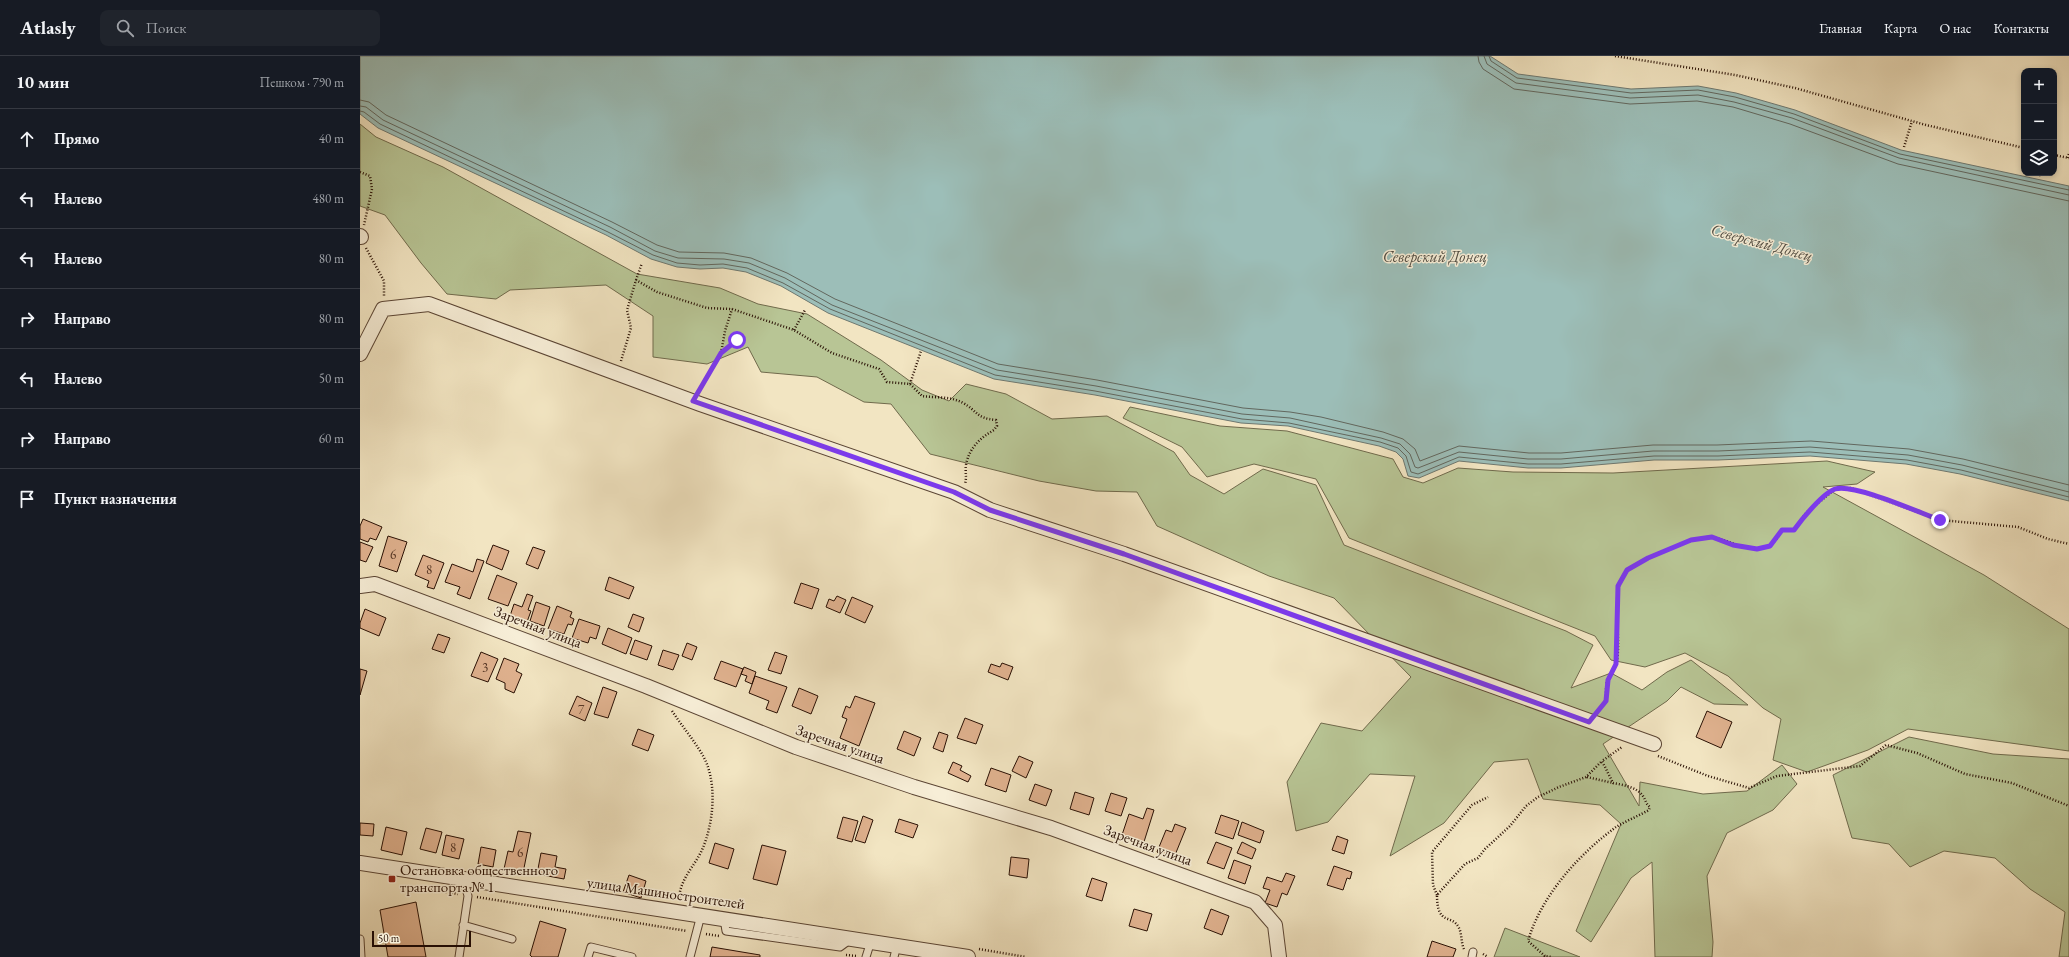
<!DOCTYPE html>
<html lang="ru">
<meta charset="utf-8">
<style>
:root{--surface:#171b24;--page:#20242c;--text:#f1f3f6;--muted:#9ea1a6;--line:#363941}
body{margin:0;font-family:"EB Garamond",serif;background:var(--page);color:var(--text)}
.controls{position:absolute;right:12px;top:12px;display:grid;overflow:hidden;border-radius:8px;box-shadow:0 2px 6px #0003}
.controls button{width:36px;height:36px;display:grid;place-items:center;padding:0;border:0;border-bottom:1px solid var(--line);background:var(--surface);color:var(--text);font:20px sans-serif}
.scale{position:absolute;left:12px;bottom:10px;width:99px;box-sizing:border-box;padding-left:4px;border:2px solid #291004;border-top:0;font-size:11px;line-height:14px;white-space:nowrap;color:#291004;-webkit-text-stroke:3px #f7eed7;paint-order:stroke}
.stop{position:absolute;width:12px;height:12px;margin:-9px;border:3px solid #7c3aed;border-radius:50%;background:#fff}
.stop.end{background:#7c3aed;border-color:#fff;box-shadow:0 1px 4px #0008}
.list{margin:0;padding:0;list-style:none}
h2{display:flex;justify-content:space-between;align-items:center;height:52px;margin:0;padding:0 16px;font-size:17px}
h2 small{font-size:13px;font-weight:400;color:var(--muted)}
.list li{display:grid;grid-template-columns:26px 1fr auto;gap:12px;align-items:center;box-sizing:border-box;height:60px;padding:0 16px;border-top:1px solid var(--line)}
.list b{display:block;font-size:15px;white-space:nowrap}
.list em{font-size:13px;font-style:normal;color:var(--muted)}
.icon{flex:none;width:22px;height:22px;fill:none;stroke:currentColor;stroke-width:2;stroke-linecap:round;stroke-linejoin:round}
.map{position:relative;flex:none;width:1709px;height:901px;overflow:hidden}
header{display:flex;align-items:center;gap:24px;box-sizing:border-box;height:56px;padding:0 20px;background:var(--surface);border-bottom:1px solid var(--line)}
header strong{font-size:19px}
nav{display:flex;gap:22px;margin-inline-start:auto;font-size:14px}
.search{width:280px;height:36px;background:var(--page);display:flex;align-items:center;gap:10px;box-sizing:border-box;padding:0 14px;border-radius:8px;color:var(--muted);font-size:15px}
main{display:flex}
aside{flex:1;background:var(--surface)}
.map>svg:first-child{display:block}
.green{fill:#b8c595;stroke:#706a4c}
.water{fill:#9cbeb8;stroke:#6e7870}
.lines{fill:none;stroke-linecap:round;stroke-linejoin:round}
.shore{stroke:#62675e;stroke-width:1}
.building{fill:#e0b28f;stroke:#291004}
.service-casing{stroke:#5b4534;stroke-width:9}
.minor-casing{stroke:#5b4534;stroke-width:16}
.path{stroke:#291004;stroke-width:2.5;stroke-dasharray:1 2;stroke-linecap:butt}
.service{stroke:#f7eed7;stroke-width:7}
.minor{stroke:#f7eed7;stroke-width:14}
.route{stroke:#7c3aed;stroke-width:5}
.poi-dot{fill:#8f2418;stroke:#f7eed7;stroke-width:1.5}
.labels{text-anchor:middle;stroke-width:3;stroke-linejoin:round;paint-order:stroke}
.number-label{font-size:13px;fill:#573827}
.street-label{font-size:15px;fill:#291004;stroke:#f7eed7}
.poi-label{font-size:15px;fill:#291004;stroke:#f7eed7;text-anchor:start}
.water-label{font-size:16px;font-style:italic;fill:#514d43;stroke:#f7eed7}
</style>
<header>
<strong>Atlasly</strong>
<div class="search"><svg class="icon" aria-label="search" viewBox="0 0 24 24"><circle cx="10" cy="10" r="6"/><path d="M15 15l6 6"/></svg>Поиск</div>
<nav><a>Главная</a><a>Карта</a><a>О нас</a><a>Контакты</a></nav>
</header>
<main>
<aside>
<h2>10 мин<small>Пешком · 790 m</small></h2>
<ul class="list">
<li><svg class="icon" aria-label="ahead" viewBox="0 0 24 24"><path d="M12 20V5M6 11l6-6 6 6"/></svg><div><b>Прямо</b></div><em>40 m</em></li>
<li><svg class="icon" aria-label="left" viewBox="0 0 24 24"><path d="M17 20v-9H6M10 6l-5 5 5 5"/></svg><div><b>Налево</b></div><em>480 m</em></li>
<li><svg class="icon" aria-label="left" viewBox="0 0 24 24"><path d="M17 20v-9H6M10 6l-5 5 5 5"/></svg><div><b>Налево</b></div><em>80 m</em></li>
<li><svg class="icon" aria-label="right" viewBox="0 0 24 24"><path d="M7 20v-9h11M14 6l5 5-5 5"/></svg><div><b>Направо</b></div><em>80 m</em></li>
<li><svg class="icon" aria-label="left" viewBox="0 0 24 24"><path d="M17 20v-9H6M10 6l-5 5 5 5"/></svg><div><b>Налево</b></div><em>50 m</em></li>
<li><svg class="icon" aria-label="right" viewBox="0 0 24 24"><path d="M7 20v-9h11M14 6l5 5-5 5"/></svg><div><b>Направо</b></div><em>60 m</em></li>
<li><svg class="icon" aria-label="arrive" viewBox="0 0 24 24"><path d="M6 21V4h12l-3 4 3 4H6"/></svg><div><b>Пункт назначения</b></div></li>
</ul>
</aside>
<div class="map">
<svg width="1709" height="901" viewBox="0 0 1709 901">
<rect width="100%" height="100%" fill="#f2e5c2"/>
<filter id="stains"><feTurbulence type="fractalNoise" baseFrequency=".005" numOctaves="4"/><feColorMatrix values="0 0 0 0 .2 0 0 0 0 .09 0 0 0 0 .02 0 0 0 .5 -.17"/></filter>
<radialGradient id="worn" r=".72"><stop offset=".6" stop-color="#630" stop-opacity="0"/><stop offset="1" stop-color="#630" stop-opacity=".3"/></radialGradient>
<!-- green -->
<path class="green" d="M0 68 16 81 83 111 277 218 360 232 398 248 447 258 521 304 562 334 589 345 606 328 646 338 692 363 747 360 814 396 830 419 864 438 903 413 956 429 984 489 1206 575 1233 589 1211 632 1251 617 1282 634 1307 616 1331 604 1388 649 1354 648 1321 631 1307 645 1243 688 1279 750 1280 726 1343 738 1387 735 1422 709 1437 728 1413 754 1367 777 1347 820 1353 886 1352 901H1295L1292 806 1271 822 1231 886 1216 875 1261 768 1240 749 1183 743 1168 703 1134 706 1084 767 1030 800 1055 720 1010 718 968 766 936 775 927 726 961 667 1002 675 1051 621 974 542 909 520 797 470 777 436 736 435 679 425 570 398 531 348 504 346 457 321 401 316 388 291 347 308 293 301V260L246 229 150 234 136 243 87 238 61 207 25 159 0 150Z
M770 351 860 370 927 375 1033 403 1043 421 1063 427 1098 412 1153 416 1253 417 1467 405 1515 416 1497 428 1463 431 1624 519 1709 573V695L1548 673 1508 694 1447 716 1413 704 1421 663 1403 652 1368 620 1325 597 1285 611 1251 604 1235 580 989 482 956 423 894 408 847 421 822 391 763 362Z
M1549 681 1633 698 1709 703V901H1699L1705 856 1670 833 1635 802 1584 795 1550 811 1529 788 1492 782 1473 719Z
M1145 872 1220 901H1134Z"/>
<!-- water -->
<path class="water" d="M0 0H1130L1158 18 1271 33 1338 30 1376 37 1435 54 1541 94 1709 130V445L1600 418 1546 408 1450 400 1358 404H1294L1201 412H1168L1099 405 1059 422 1048 420 1043 403 1036 396 1019 390 928 370 881 367 735 339 634 323 468 257 421 230 386 216 363 212 340 213 317 211 291 203 246 179 18 72 0 58Z"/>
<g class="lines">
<!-- shore -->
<path class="shore" d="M1118 0 1119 6 1123 13 1154 33 1270 48 1337 45 1373 51 1430 68 1538 108 1709 145
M1124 0 1127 8 1156 27 1270 42 1338 39 1374 46 1432 62 1539 102 1709 139
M1129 0 1131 5 1157 22 1271 37 1338 34 1375 41 1434 58 1540 98 1709 134
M0 44 9 46 26 59 252 166 297 189 319 196 364 197 391 202 427 217 475 243 638 308 737 324 883 352 930 356 961 361 1023 376 1043 383 1055 393 1060 405 1099 390 1169 397H1201L1293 389H1357L1451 385 1549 393 1603 403 1709 429
M0 50 6 51 23 64 250 171 295 195 318 202 364 203 389 207 425 222 472 249 637 314 736 330 882 358 930 362 1021 382 1040 388 1050 398 1055 411 1058 412 1099 396 1168 403H1201L1293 395H1358L1450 391 1548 399 1602 409 1709 436
M0 55 4 56 20 68 248 176 293 199 317 207 340 209 363 208 387 212 423 227 470 253 635 319 735 335 882 363 929 367 1020 386 1038 392 1046 400 1051 416 1058 418 1099 401 1168 408H1201L1294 400H1358L1450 396 1547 404 1601 414 1709 441"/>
</g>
<!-- building -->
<path class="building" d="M3 463 22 471 16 484 10 482 8 486 0 483V470Z
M28 480 47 486 37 516 19 510Z
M0 486 13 491 6 506 0 504Z
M133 489 149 495 142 514 126 507Z
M173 491 185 495 178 513 166 508Z
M63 499 84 507 74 533 67 531 69 525 55 519Z
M117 503 124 505 110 543 97 538 100 531 85 526 92 508 113 516Z
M137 519 157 527 148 550 128 543Z
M249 521 274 531 269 543 245 534Z
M441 527 459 533 452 553 434 547Z
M167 538 173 540 168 554 171 555 167 566 150 560 154 548 162 551Z
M477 540 486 544 480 557 466 551 469 543 474 545Z
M492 541 513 550 505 567 485 558Z
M176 546 190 551 184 570 170 565Z
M197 550 212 556 210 561 214 563 212 569 208 568 204 578 188 573Z
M5 553 26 562 19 580 0 572V567Z
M273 558 284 562 279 576 268 571Z
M219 563 240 570 236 583 230 581 228 587 212 582Z
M248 572 272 582 266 598 242 588Z
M78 578 90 582 84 597 72 593Z
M275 584 292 590 287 604 270 598Z
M327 587 337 591 332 604 322 600Z
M303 594 319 599 313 614 298 609Z
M121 596 138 603 128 626 111 620Z
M415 596 427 600 421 618 408 614Z
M144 602 159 608 156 615 162 618 154 637 145 633V627L136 623Z
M361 605 383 613 376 631 354 623Z
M642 607 653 611 648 624 628 616 631 608 640 611Z
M384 611 396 616 392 628 385 625 387 620 381 618Z
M0 613 7 615 0 639Z
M395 620 427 631 417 657 406 653 409 645 389 637Z
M243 631 257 636 248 662 234 658Z
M439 632 458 640 451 658 432 650Z
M217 640 232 647 225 665 209 658Z
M495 640 515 647 499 690 480 682 487 663 482 661 486 650 490 652Z
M1347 655 1372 666 1361 692 1336 681Z
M605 662 623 669 616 688 597 682Z
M278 673 294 679 288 695 272 689Z
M544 675 561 682 554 700 537 693Z
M579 676 588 679 583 696 573 692Z
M659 700 673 706 666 722 652 715Z
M593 706 602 710 600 714 611 720 608 726 588 717Z
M631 712 651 719 646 736 625 729Z
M675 728 692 734 686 750 669 744Z
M715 736 734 742 729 759 710 753Z
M751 737 767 742 761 760 745 755Z
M787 752 794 754 783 789 761 782 769 758 783 763Z
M861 759 879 765 873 783 855 777Z
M503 760 513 764 505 787 495 784Z
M483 761 498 765 492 786 477 782Z
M539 763 558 769 553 782 535 776Z
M882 766 904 775 900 787 878 779Z
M0 767 14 768 13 780 0 779Z
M815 768 826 772 813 804 797 796 806 774 812 776Z
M26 771 47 776 42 799 21 794Z
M66 772 82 776 76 797 60 793Z
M158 775 171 777 163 817 144 813 148 795 153 796Z
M86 779 104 783 99 803 82 799Z
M977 780 988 784 984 798 972 794Z
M856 786 872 792 864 813 847 807Z
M882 786 896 793 892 803 877 797Z
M355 787 374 793 368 813 349 807Z
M402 789 426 795 417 829 393 823Z
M121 791 136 794 133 811 118 808Z
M181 797 197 800 195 811 206 813 204 823 177 818Z
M651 801 669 803 667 822 649 819Z
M874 804 891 810 885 828 868 822Z
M974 810 992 816 990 823 987 822 983 834 967 829Z
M926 817 935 820 927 839 922 837 917 851 905 847 910 834 903 832 907 821 922 826Z
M269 819 286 825 281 842 263 836Z
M732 822 747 827 742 845 726 840Z
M56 846 66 901H28L20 854Z
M774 853 792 858 787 875 769 870Z
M851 853 869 860 862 879 844 872Z
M180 865 206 873 198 901H172L170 899Z
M1072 885 1096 893 1093 901H1067Z
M352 891 400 899V901H350Z"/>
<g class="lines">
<!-- service casing -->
<g class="service-casing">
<path id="service" d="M364 863 366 875 480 891 491 883
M103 869 152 883
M0 883 1 901
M99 901 108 840 104 824
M228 901 231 891 272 901
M330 901 341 859
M506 901 511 885
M534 901 537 889
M1112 901 1113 896"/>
</g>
<!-- minor casing -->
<g class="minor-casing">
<path id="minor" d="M0 180 1 181
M0 298 23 253 69 248 340 348 594 436 630 454 764 498 1294 688
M0 530 15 528 286 630 436 691 554 731 691 772 895 846 915 869 919 901
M0 807 608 901"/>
</g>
<!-- path -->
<path class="path" d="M1255 0 1375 19 1435 32 1566 69 1664 92
M1544 91 1552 65
M1694 99 1709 102
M1708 102 1709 97
M0 116 10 120 12 133 4 169
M1679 120 1680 117
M6 192 24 225V240
M276 224 282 207
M434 274 445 254
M361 297 365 275 372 253
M261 305 271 272 267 254 276 224 297 236 347 252 372 253 434 274 472 297 519 313 527 326 550 328 562 340C575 342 591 340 603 347 618 355 615 362 636 364L637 370 634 374C620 382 609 392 606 409 605 416 607 421 605 428
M550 328 561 295
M339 335 361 297 377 284
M312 655C322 670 333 683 342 698 358 724 354 767 342 794 334 811 320 823 319 843
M1238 655C1250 641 1244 641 1247 625 1249 619 1254 614 1256 609 1263 585 1248 529 1268 514 1281 504 1337 479 1352 481 1371 484 1390 499 1409 490 1414 488 1419 479 1422 474H1434L1446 457 1475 433 1491 432 1580 464 1658 471 1688 483 1709 488
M1298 700 1348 720 1389 732 1417 720 1500 710 1526 689 1557 697 1605 718 1652 727 1709 750
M1227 721 1253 727
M62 832 98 838
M1077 839 1073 829 1072 796 1112 749 1128 741
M117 841 327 875
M346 878 359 880
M619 893 666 901
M1104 893C1101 887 1102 878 1099 872 1092 857 1077 871 1077 839L1105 808 1118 802 1125 793 1150 770 1166 750 1178 741 1199 731 1226 721 1242 705
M1123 898 1128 901
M486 899 497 900
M1185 900 1168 885C1181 840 1219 798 1256 771 1266 765 1278 760 1289 754L1290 751C1285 747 1286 744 1283 740 1277 731 1263 729 1253 727L1242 705 1262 691
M1184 901 1185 900 1192 901"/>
<!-- service -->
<use href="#service" class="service"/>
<!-- minor -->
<use href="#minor" class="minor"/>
</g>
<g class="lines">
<!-- route -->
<path class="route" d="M377 284 361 297 333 345 594 436 630 454 764 498 1229 666 1246 645 1248 624 1256 608 1258 530 1267 514 1288 502 1331 484 1352 481 1373 489 1397 493 1410 490 1422 474H1434C1442 463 1463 437 1475 433 1494 427 1560 457 1580 464"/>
</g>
<!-- markers -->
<rect class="poi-dot" x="28" y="819" width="8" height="8" rx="2"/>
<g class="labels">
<!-- number labels -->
<g class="number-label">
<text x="33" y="503">6</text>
<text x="69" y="518">8</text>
<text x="125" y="616">3</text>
<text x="221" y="658">7</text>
<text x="93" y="796">8</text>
<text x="160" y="801">6</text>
</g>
<!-- street labels -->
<g class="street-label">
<text transform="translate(178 571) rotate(21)" y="5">Заречная улица</text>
<text transform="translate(480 688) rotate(19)" y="5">Заречная улица</text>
<text transform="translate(788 789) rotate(20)" y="5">Заречная улица</text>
<text transform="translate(306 837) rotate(8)" y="5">улица Машиностроителей</text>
</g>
<!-- poi labels -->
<g class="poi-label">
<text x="40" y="819">Остановка общественного<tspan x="40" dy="17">транспорта № 1</tspan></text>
</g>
<!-- water labels -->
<g class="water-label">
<text transform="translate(1402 186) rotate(15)" y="6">Северский Донец</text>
<text x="1075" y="206">Северский Донец</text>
</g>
</g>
<rect width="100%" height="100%" filter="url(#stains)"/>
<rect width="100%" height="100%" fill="url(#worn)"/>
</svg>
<div class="controls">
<button>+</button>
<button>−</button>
<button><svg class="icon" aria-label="layers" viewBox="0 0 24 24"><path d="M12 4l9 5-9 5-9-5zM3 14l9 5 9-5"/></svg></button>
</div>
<div class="scale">50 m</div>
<div class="stop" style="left:377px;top:284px"></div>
<div class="stop end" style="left:1580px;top:464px"></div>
</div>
</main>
